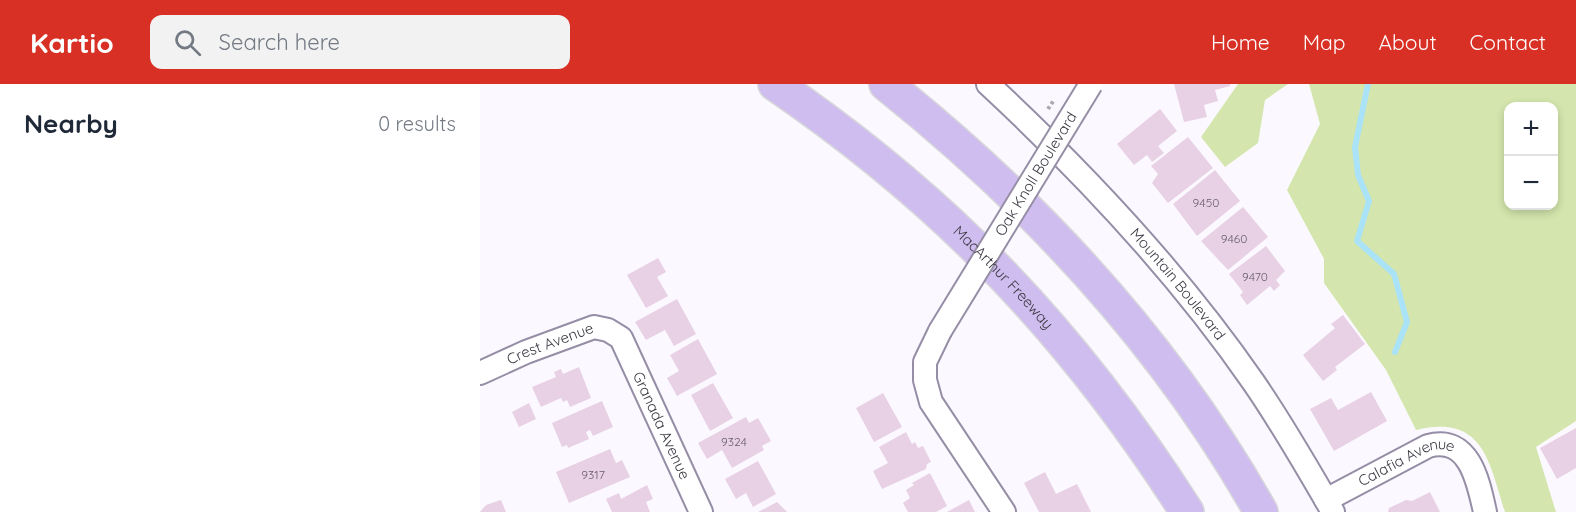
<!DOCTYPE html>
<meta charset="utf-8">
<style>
:root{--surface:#fff;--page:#f2f2f3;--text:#1f2937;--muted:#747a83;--line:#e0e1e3;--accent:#d93025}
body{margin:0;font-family:Quicksand,sans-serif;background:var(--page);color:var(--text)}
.controls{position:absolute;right:18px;top:18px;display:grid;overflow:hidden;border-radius:12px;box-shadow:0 3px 9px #0003}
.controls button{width:54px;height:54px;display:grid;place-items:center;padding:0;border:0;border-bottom:2px solid var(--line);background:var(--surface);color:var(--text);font:30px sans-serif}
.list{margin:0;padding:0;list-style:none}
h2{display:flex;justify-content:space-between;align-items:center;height:78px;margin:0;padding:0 24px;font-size:26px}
h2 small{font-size:20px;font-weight:400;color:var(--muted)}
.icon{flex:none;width:33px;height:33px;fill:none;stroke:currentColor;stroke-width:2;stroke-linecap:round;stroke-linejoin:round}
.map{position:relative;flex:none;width:1096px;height:428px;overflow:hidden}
header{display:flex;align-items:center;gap:36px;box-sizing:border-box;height:84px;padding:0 30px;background:var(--accent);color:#fff}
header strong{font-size:28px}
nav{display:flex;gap:33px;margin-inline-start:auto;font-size:21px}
.search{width:420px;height:54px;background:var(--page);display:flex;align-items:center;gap:15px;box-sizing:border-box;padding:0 21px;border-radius:12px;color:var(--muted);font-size:22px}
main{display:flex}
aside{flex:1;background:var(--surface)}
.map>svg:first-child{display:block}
.green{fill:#d4e6ad;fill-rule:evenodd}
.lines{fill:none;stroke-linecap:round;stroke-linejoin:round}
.stream{stroke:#aae2f7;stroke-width:6}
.building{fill:#e8d0e5}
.minor-casing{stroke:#968da6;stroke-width:26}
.highway-casing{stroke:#d8d8da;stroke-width:36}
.path{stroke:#aaa7af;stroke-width:4;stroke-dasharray:3 3;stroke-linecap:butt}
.minor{stroke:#fff;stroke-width:22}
.highway{stroke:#cfbdef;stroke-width:33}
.minor-bridge-casing{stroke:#968da6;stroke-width:26;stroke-linecap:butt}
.minor-bridge{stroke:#fff;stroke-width:22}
.labels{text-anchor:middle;stroke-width:5;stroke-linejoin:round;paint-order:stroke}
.number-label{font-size:12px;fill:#68606d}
.street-label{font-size:15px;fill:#3e3a45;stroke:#fff}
</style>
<header>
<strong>Kartio</strong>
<div class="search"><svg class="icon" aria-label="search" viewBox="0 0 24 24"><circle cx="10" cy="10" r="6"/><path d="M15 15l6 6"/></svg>Search here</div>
<nav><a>Home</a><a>Map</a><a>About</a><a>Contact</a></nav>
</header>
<main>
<aside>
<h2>Nearby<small>0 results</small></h2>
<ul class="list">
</ul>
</aside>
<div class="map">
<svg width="1096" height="428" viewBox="0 0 1096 428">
<rect width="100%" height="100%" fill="#fbf9ff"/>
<!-- green -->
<path class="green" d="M758 0H808L785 16 778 59 745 83 721 53Z
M829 0H1096V337L1056 363 1076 428H1025C1009 377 1003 330 936 346L906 286 844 199V175L807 106 840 40ZM1074 22V122H1028V22Z"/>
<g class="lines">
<!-- stream -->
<path class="stream" d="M888 0 875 63 878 91 889 117 877 157 914 190 927 238 915 268"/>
</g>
<!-- building -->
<path class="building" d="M694 0H750V2L735 6 738 17 724 21 727 33 704 38Z
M680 25 697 47 678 62 684 69 672 78 667 71 654 81 637 60Z
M708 53 733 84 688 119 672 99 678 90 671 82Z
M735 86 760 117 717 152 693 120Z
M763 123 788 153 748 186 721 157Z
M786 162 805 187 796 196 800 201 794 207 790 202 767 221 760 211 763 208 749 190Z
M178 174 186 188 177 193 188 212 166 224 147 191Z
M197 215 216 250 194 262 185 246 166 256 155 238Z
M863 231 885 260 855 283 857 286 843 297 823 271 855 244 851 240Z
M218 255 237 290 197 312 187 294 199 287 190 271Z
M99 283 111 314 90 323 87 316 83 318 81 314 61 323 52 303 76 293 74 288 81 285 83 290Z
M233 299 253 334 230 347 211 311Z
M891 308 907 337 854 367 830 325 851 314 858 326Z
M403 309 422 343 394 358 376 324Z
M122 317 133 343 113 352 110 346 106 348 109 355 88 364 87 361 82 363 72 339Z
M49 319 56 335 39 343 32 328Z
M266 333 269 339 278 334 291 357 282 362 284 366 252 384 242 366 227 375 218 359Z
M1096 344V384L1077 395 1060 364Z
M426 348 432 360 435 358 438 364 443 362 451 378 447 380 446 385 402 405 393 387 408 379 399 363Z
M130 365 136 379 142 376 150 393 89 419 76 388Z
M278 377 296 410 273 423 266 409 256 415 245 395Z
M565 388 576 410 597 400 611 428H559L544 399Z
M450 389 467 422 456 428H428L423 419 430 414 426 406 434 401 432 399Z
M167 401 173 415 166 418 170 428H132L126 415 139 409 141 415Z
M950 408 960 428H908L909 424 926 416 932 417Z
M21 416 26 428H0L6 421Z
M489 416 495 428H467Z
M297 418 307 428H278Z"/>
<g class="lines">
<!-- minor casing -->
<g class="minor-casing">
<g id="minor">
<path id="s1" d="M508 0C606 91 698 189 774 299 803 341 828 385 853 428"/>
<path d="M460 247 445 278V296L451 318 524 428"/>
<path id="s2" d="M0 289 46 268 114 243 128 246 141 254 221 428"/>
<path id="s3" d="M846 416 948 362C989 351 998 396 1005 428"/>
</g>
</g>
<!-- highway casing -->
<g class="highway-casing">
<g id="highway">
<path id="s4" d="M295 0C469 119 594 251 707 428"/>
<path d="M406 0C555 119 687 261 781 428"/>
</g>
</g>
<!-- path -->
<path class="path" d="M568 25 574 16"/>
<!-- minor -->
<use href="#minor" class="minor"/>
<!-- highway -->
<use href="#highway" class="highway"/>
<!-- minor-bridge casing -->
<g class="minor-bridge-casing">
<g id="minor-bridge">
<path id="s5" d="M460 247 611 0"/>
</g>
</g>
<!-- minor-bridge -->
<use href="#minor-bridge" class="minor-bridge"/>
</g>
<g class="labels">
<!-- number labels -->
<g class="number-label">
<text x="726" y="123">9450</text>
<text x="754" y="159">9460</text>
<text x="775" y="197">9470</text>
<text x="254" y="362">9324</text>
<text x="113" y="395">9317</text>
</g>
<!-- street labels -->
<g class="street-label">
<text dy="5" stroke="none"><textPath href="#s5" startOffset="184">Oak Knoll Boulevard</textPath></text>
<text dy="5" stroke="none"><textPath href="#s4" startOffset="300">MacArthur Freeway</textPath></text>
<text dy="5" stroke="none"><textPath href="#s1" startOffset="276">Mountain Boulevard</textPath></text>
<text dy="5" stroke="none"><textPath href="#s2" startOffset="76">Crest Avenue</textPath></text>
<text dy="5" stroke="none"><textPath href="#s2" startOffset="249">Granada Avenue</textPath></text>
<text dy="5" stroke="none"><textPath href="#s3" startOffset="90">Calafia Avenue</textPath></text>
</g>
</g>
</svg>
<div class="controls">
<button>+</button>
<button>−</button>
</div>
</div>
</main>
